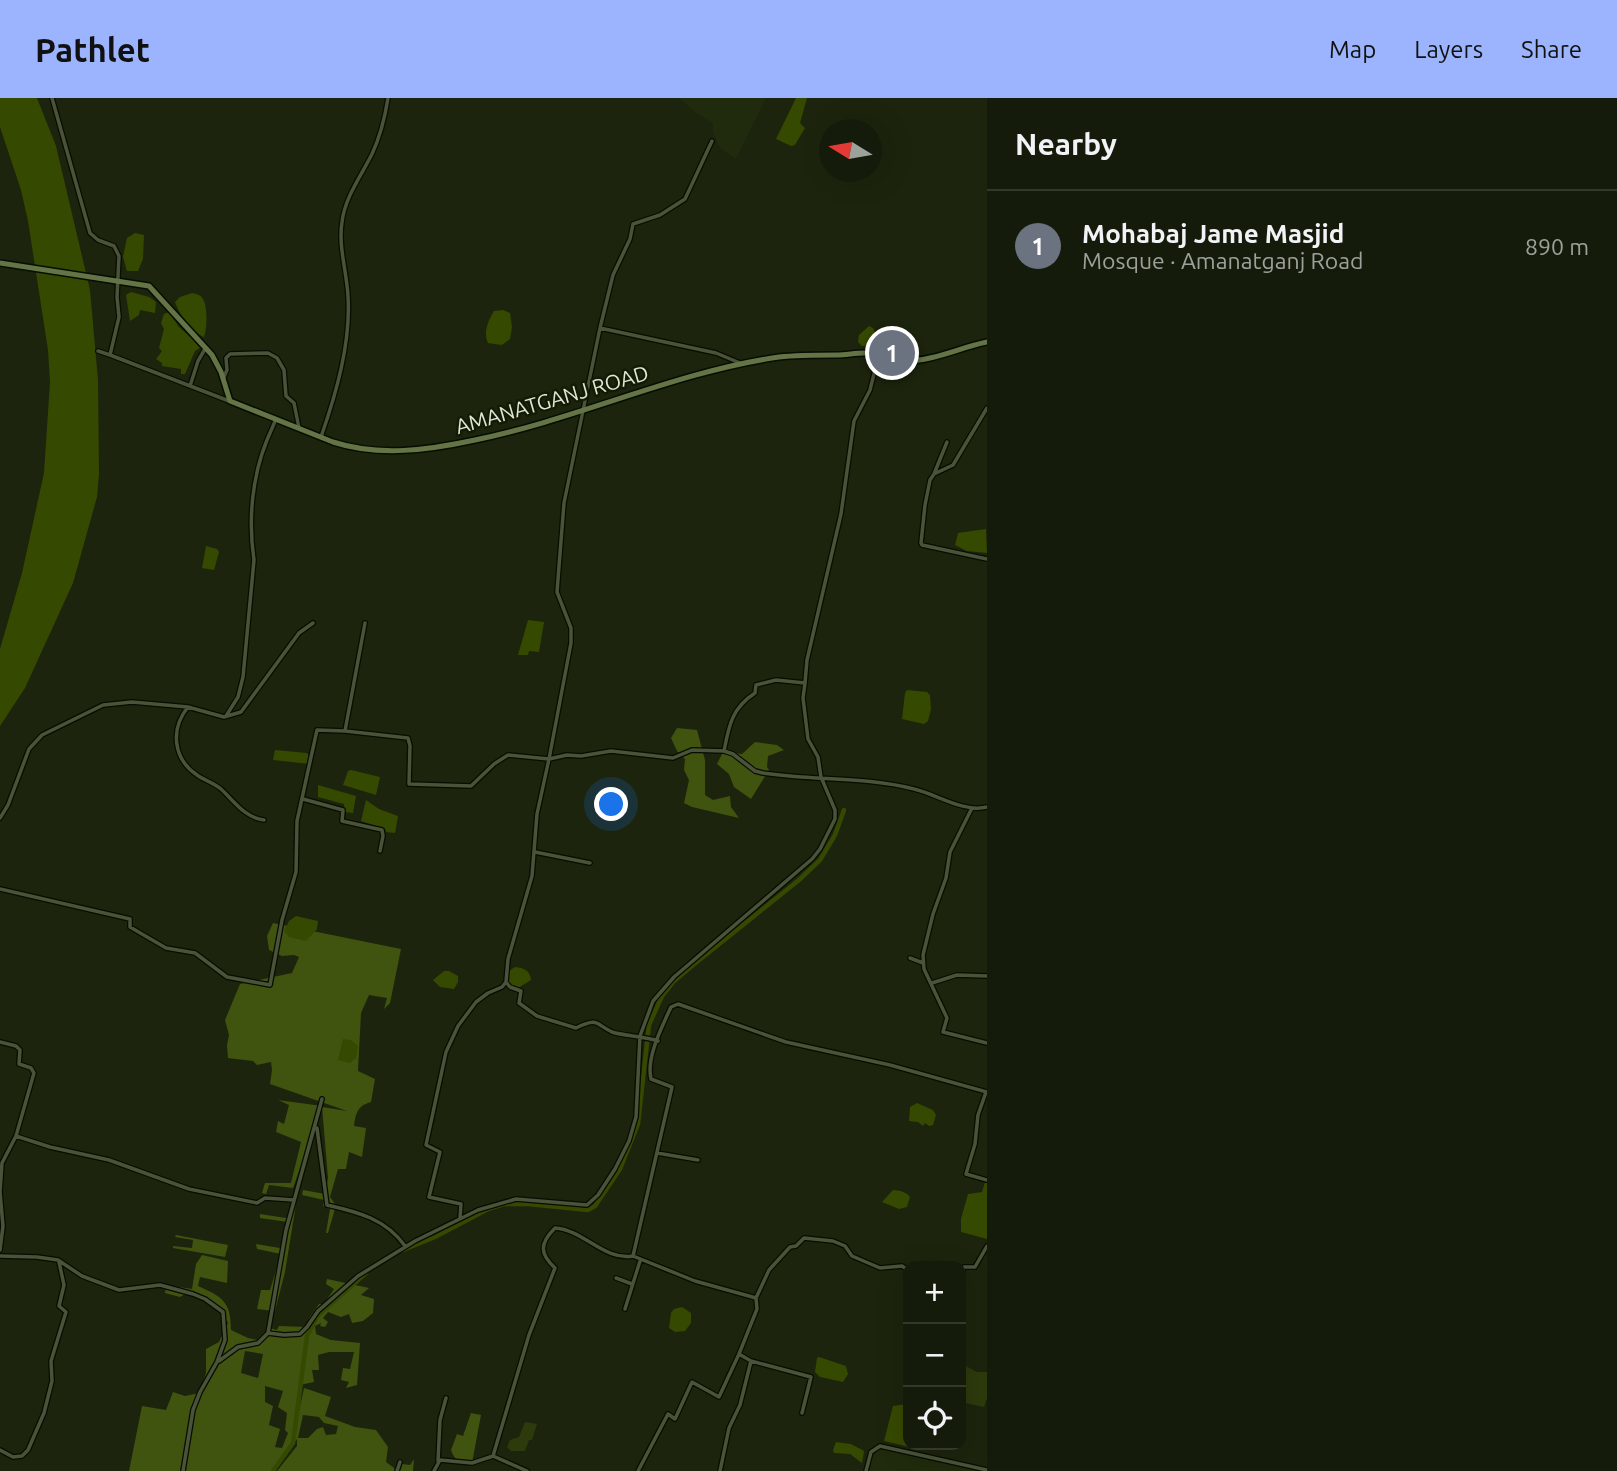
<!DOCTYPE html>
<meta charset="utf-8">
<style>
:root{--surface:#151b0a;--page:#1e2413;--text:#f1f3f6;--muted:#9da19c;--line:#34392b;--accent:#9bb4fd}
body{margin:0;font-family:Ubuntu,sans-serif;background:var(--page);color:var(--text)}
.controls{position:absolute;right:21px;bottom:21px;display:grid;overflow:hidden;border-radius:14px;box-shadow:0 7px 28px #0002}
.controls button{width:63px;height:63px;display:grid;place-items:center;padding:0;border:0;border-bottom:2px solid var(--line);background:var(--surface);color:var(--text);font:35px sans-serif}
.compass{position:absolute;left:819px;top:21px;width:63px;height:63px;border-radius:50%;background:var(--surface);box-shadow:0 7px 28px #0002;rotate:281deg}
.you{position:absolute;left:612px;top:707px;width:24px;height:24px;margin:-18px;border:5px solid #fff;border-radius:50%;background:#1a73e8;box-shadow:0 0 0 10px #1a73e833}
.badge{display:grid;place-items:center;width:46px;height:46px;border-radius:50%;background:var(--accent);color:#fff;font-size:23px;font-weight:700}
.pin{position:absolute;translate:-50% -50%;border:4px solid #fff;box-shadow:0 2px 7px #0006}
.list{margin:0;padding:0;list-style:none}
h2{display:flex;justify-content:space-between;align-items:center;height:91px;margin:0;padding:0 28px;font-size:30px}
h2 small{font-size:23px;font-weight:400;color:var(--muted)}
.list li{display:grid;grid-template-columns:46px 1fr auto;gap:21px;align-items:center;box-sizing:border-box;height:112px;padding:0 28px;border-top:2px solid var(--line)}
.list b{display:block;font-size:26px;white-space:nowrap}
.list p{margin:0;font-size:23px;white-space:nowrap;color:var(--muted)}
.list em{font-size:23px;font-style:normal;color:var(--muted)}
.icon{flex:none;width:38px;height:38px;fill:none;stroke:currentColor;stroke-width:2;stroke-linecap:round;stroke-linejoin:round}
.map{position:relative;flex:none;width:987px;height:1373px;overflow:hidden}
header{display:flex;align-items:center;gap:42px;box-sizing:border-box;height:98px;padding:0 35px;background:var(--accent);color:#111}
header strong{font-size:33px}
nav{display:flex;gap:38px;margin-inline-start:auto;font-size:24px}
main{display:flex}
aside{flex:1;background:var(--surface)}
.map>svg:first-child{display:block}
.built{fill:#202a0c}
.green{fill:#2c3a0c}
.forest{fill:#40530f;fill-rule:evenodd}
.water{fill:#364900}
.lines{fill:none;stroke-linecap:round;stroke-linejoin:round}
.canal{stroke:#364900;stroke-width:4.5}
.minor-casing{stroke:#070d00;stroke-width:6}
.secondary-casing{stroke:#070d00;stroke-width:8}
.minor{stroke:#4a533a;stroke-width:3.5}
.secondary{stroke:#647446;stroke-width:5}
.labels{text-anchor:middle;stroke-width:5;stroke-linejoin:round;paint-order:stroke}
.street-label{font-size:21px;fill:#e1e7d8;stroke:#131b04}
</style>
<header>
<strong>Pathlet</strong>
<nav><a>Map</a><a>Layers</a><a>Share</a></nav>
</header>
<main>
<div class="map">
<svg width="987" height="1373" viewBox="0 0 987 1373">
<rect width="100%" height="100%" fill="#1c240d"/>
<!-- built -->
<path class="built" d="M676 0H766L736 61 720 50 713 35V25L693 13 682 2Z
M881 1350 981 1373H868L872 1358Z"/>
<!-- green -->
<path class="green" d="M962 1266 977 1274H987V1300L984 1309 961 1304Z
M525 1324 537 1326 532 1342H529L525 1353H511L507 1349 510 1342 519 1339Z"/>
<!-- forest -->
<path class="forest" d="M677 630 697 632 705 662V697L713 702 730 698 731 709 739 720 692 709 684 705 689 682 684 672 685 661 677 653 671 640Z
M755 644 777 647 784 652 768 658 767 669 769 672 751 701 734 689 729 676 717 666 723 654 742 656Z
M273 825 401 851 390 905 384 911 387 900 369 897 361 915 358 973 375 981 371 1004C357 1008 356 1015 354 1028L366 1030 362 1059 349 1054 346 1071H338L330 1099 336 1107 328 1135H326L330 1111 323 1108 324 1102 302 1097 303 1092 325 1096 328 1080 322 1009 347 1013 270 986 272 972 271 964 257 967 253 963 228 960 227 947 229 937 225 922 240 886 292 875 299 859 294 857 282 858 269 852 267 838Z
M278 1002 322 1008 293 1090 269 1087 266 1096 262 1095 265 1085H291L301 1044 276 1034 278 1023 284 1026 289 1007Z
M296 1106 285 1174 275 1213 257 1211 261 1192H270L281 1156 257 1151 256 1146 280 1150 288 1124 260 1120V1116L286 1120Z
M176 1137 228 1147 225 1159 173 1150V1148L192 1150 193 1142 175 1139Z
M202 1157 228 1163 227 1185 200 1179 198 1188C223 1199 231 1204 231 1232L248 1240 262 1243 272 1236 270 1230 277 1232 279 1228 307 1229 309 1220 319 1206H324L334 1191 326 1186 327 1181 369 1190 361 1197 374 1201 373 1215 363 1223 352 1225 349 1216 341 1219 328 1214 323 1220 328 1224 325 1229 320 1228 321 1225 315 1228 316 1236 331 1242 360 1245 357 1287 346 1290 349 1284 341 1282 343 1270 350 1271 354 1254H329L318 1257 319 1272H312L314 1284 300 1287 295 1331 304 1290 331 1299 325 1318 355 1329 376 1332 388 1349 386 1364 397 1372 402 1366 410 1367 414 1361 413 1373H277L297 1348V1341L273 1373H129L142 1308 166 1312 173 1294 185 1298 199 1295 191 1312 184 1360 193 1312 206 1275V1251L219 1244 228 1225C223 1213 208 1195 193 1198L187 1195 180 1199 165 1195 166 1187 192 1191 196 1166ZM245 1253 263 1256 258 1280 241 1275ZM265 1288 283 1293 278 1309 287 1315 285 1332 288 1335 282 1350 275 1349 280 1331 269 1327 273 1308 265 1304ZM303 1317 319 1319 324 1325 338 1328 336 1336 326 1337 323 1329 317 1331 308 1340H298Z
M471 1315 481 1317 472 1365C461 1364 455 1364 451 1352L457 1336 463 1338Z"/>
<!-- water -->
<path class="water" d="M0 0H37L56 48 90 192 98 282 99 376 97 399 73 485 25 590 0 628V551L22 475 44 375 50 284 48 252 28 123 21 92 0 29Z
M796 0H807L800 25 805 30 795 47 791 48 776 41Z
M135 135 144 137 143 161 138 173H127L123 159 127 140Z
M131 194 149 199 156 204 155 215 140 212 139 217 130 223 126 197Z
M192 195C197 196 201 197 203 201 208 209 207 231 204 239 192 234 179 216 175 204L180 199Z
M503 212 510 215 512 229 510 241 502 247 488 245C483 235 488 223 494 213Z
M169 214 179 229 196 244 200 250 195 253 185 276H181V271L162 268V265L156 261 162 253 159 250 164 231 161 225 164 216Z
M869 228 873 230 881 247 879 254 875 249 862 248 858 244 859 237Z
M986 431 987 455 967 453 955 447 958 435Z
M206 448 217 451 219 454 214 472 202 470Z
M528 522 544 524 539 554 529 553 528 557H518Z
M907 592 927 594 930 597 931 611 928 623 924 626 902 621 905 595Z
M275 652 307 655 310 659V666L273 662Z
M351 672 380 679 376 697 343 687 348 673Z
M318 687 356 698 353 715 345 714 344 706 318 699Z
M366 702 379 711 398 718 395 735 386 734 385 731 361 723Z
M296 818 318 823 317 831 306 843 289 839 284 833 289 823Z
M515 869C524 870 530 872 531 882L518 890 507 885 509 873Z
M444 873H449L458 878V884L454 891 440 889 433 882Z
M343 941 351 942 358 948 356 960 350 965 338 962Z
M917 1005 933 1012 936 1017 933 1027 929 1028 925 1025 923 1028 918 1024 909 1023 910 1009Z
M985 1084H987V1141L961 1134V1121L968 1096 982 1094Z
M893 1092C901 1093 905 1093 910 1099L907 1109 899 1111 882 1104Z
M682 1209 691 1215V1225L685 1233 675 1234 669 1230 671 1215 674 1211Z
M819 1259 846 1268 848 1276 843 1284 820 1279 815 1274 817 1260Z
M906 1306 908 1307V1347H916L914 1350 884 1343 893 1308Z
M836 1344 851 1346 864 1353 862 1365 850 1356 834 1355 833 1352Z"/>
<g class="lines">
<!-- canal -->
<path class="canal" d="M403 1152 435 1139 488 1111 504 1106H528L588 1112 595 1108 620 1071 638 1026 649 927 662 898 673 884 693 867 799 782 820 762 835 737 844 712
M273 1373 293 1345 307 1238 318 1217 366 1175"/>
<!-- minor casing -->
<g class="minor-casing">
<path id="minor" d="M52 0 90 135 98 142 114 148 119 158 117 199 119 219 110 257 229 303
M600 230 613 177 630 141 633 126 660 117 685 101 712 43
M98 253 110 257
M223 281 227 272 226 260 230 256 268 255 277 260 284 272 286 298 294 305 299 330
M190 288 198 263 205 251
M987 310 953 367 934 376 930 382 925 407 921 445 922 447 987 461
M321 339C336 296 351 245 348 198 347 175 338 148 342 124 345 99 361 78 372 56 380 39 385 19 388 0
M934 376 947 344
M188 609C170 631 173 661 197 677 204 682 214 685 221 691 234 703 245 720 264 722
M226 618 238 599 243 579 254 462C248 422 252 379 267 342 270 335 273 328 276 321
M345 633 408 640 410 648 409 686 471 688 494 666 508 657 549 661 571 545V530L557 494 564 405 600 230 716 255 740 265
M724 653C729 627 732 610 755 595L756 587 776 582 805 585
M303 701 343 712 342 723 382 732 383 738 380 753
M972 710 950 754 946 780 933 816 923 857 924 871 947 920 943 934 987 945
M0 720 8 707 29 651 42 637 103 607 132 604 188 609 224 619 241 614 299 535 313 525
M535 754 590 765
M0 791 130 821V829L166 850 195 855 227 879 270 887 282 822 296 774 297 723 317 632 345 633 365 525
M910 860 923 865
M506 884 510 889 521 893 519 905 537 918 576 930C599 919 595 926 612 934 623 938 645 938 658 943
M932 885 957 877 987 878
M0 944 16 948 20 952 19 966 31 970 34 975 16 1038 2 1065 0 1094 3 1128 0 1152
M986 994 978 1017 975 1046 966 1076 987 1082
M317 1030 327 1107C358 1114 386 1121 405 1148
M16 1038 50 1049 109 1062 189 1091 257 1105 265 1100 294 1102
M657 1055 698 1062
M460 1120 461 1106 429 1099 440 1054 426 1047 446 954 458 928 476 904 488 895 502 889 506 884 508 861 532 778 537 716 549 661 567 657 581 658 611 653 673 660 692 652 724 653 733 656 755 673 763 675C813 683 864 678 914 691 936 696 964 715 987 709
M0 1158 37 1159 58 1162 82 1178 119 1192 160 1187 193 1196 205 1201 223 1214 225 1242 217 1264 200 1294 193 1312 183 1373
M633 1158 695 1183 756 1200 757 1211 739 1256 751 1263 811 1279 802 1315
M961 1176 964 1169H975L987 1148
M616 1180 632 1186
M756 1200 769 1172 790 1149 796 1148 804 1140 833 1143 845 1148 852 1158 880 1170 902 1168 908 1172
M625 1211 640 1163
M268 1235 284 1237 300 1236 307 1229 318 1213 358 1178 415 1143 478 1112 516 1101 587 1107 598 1097 615 1071 629 1043 636 1019 640 938 653 903 674 879 812 761 820 751 835 721V712L821 679 818 659 808 641 803 600 805 585 807 562 841 416 854 323 870 292 879 256
M219 1263 238 1249 258 1245 268 1235 286 1132 322 1001
M0 1352 13 1359 22 1358 28 1352 44 1315 52 1283 51 1263 66 1214 59 1208 64 1187 59 1164
M493 1358 527 1373
M438 1363 440 1322 446 1300
M397 1373 400 1364
M434 1373 440 1362 472 1365 493 1358 529 1237 555 1170C540 1156 539 1146 555 1130 584 1132 604 1163 633 1158L672 989 651 981C646 959 662 929 671 909L678 906 786 944 890 967 987 994
M638 1373 668 1316 675 1321 692 1284 719 1299 739 1256
M720 1373 729 1330 740 1307 751 1263
M866 1373 871 1354 880 1348 987 1372"/>
</g>
<!-- secondary casing -->
<g class="secondary-casing">
<path id="secondary" d="M0 165 149 188 212 257 221 274 230 303 333 344C379 359 429 352 475 342 578 321 675 274 779 259 798 257 818 257 837 257 846 257 855 255 864 255 879 255 888 263 905 263 934 263 958 250 987 244"/>
</g>
<!-- minor -->
<use href="#minor" class="minor"/>
<!-- secondary -->
<use href="#secondary" class="secondary"/>
</g>
<g class="labels">
<!-- street labels -->
<g class="street-label">
<text transform="translate(552 302) rotate(-16)" y="7">AMANATGANJ ROAD</text>
</g>
</g>
</svg>
<div class="controls">
<button>+</button>
<button>−</button>
<button><svg class="icon" aria-label="locate" viewBox="0 0 24 24"><circle cx="12" cy="12" r="6"/><path d="M12 2v4M12 18v4M2 12h4M18 12h4"/></svg></button>
</div>
<svg class="compass" viewBox="-18 -18 36 36"><path d="M0-13l5 13h-10z" fill="#e53935"/><path d="M0 13l5-13h-10z" fill="#9da19c"/></svg>
<div class="you"></div>
<div class="pin badge" style="left:892px;top:255px;background:#6b7280">1</div>
</div>
<aside>
<h2>Nearby<small></small></h2>
<ul class="list">
<li><span class="badge" style="background:#6b7280">1</span><div><b>Mohabaj Jame Masjid</b><p>Mosque · Amanatganj Road</p></div><em>890 m</em></li>
</ul>
</aside>
</main>
